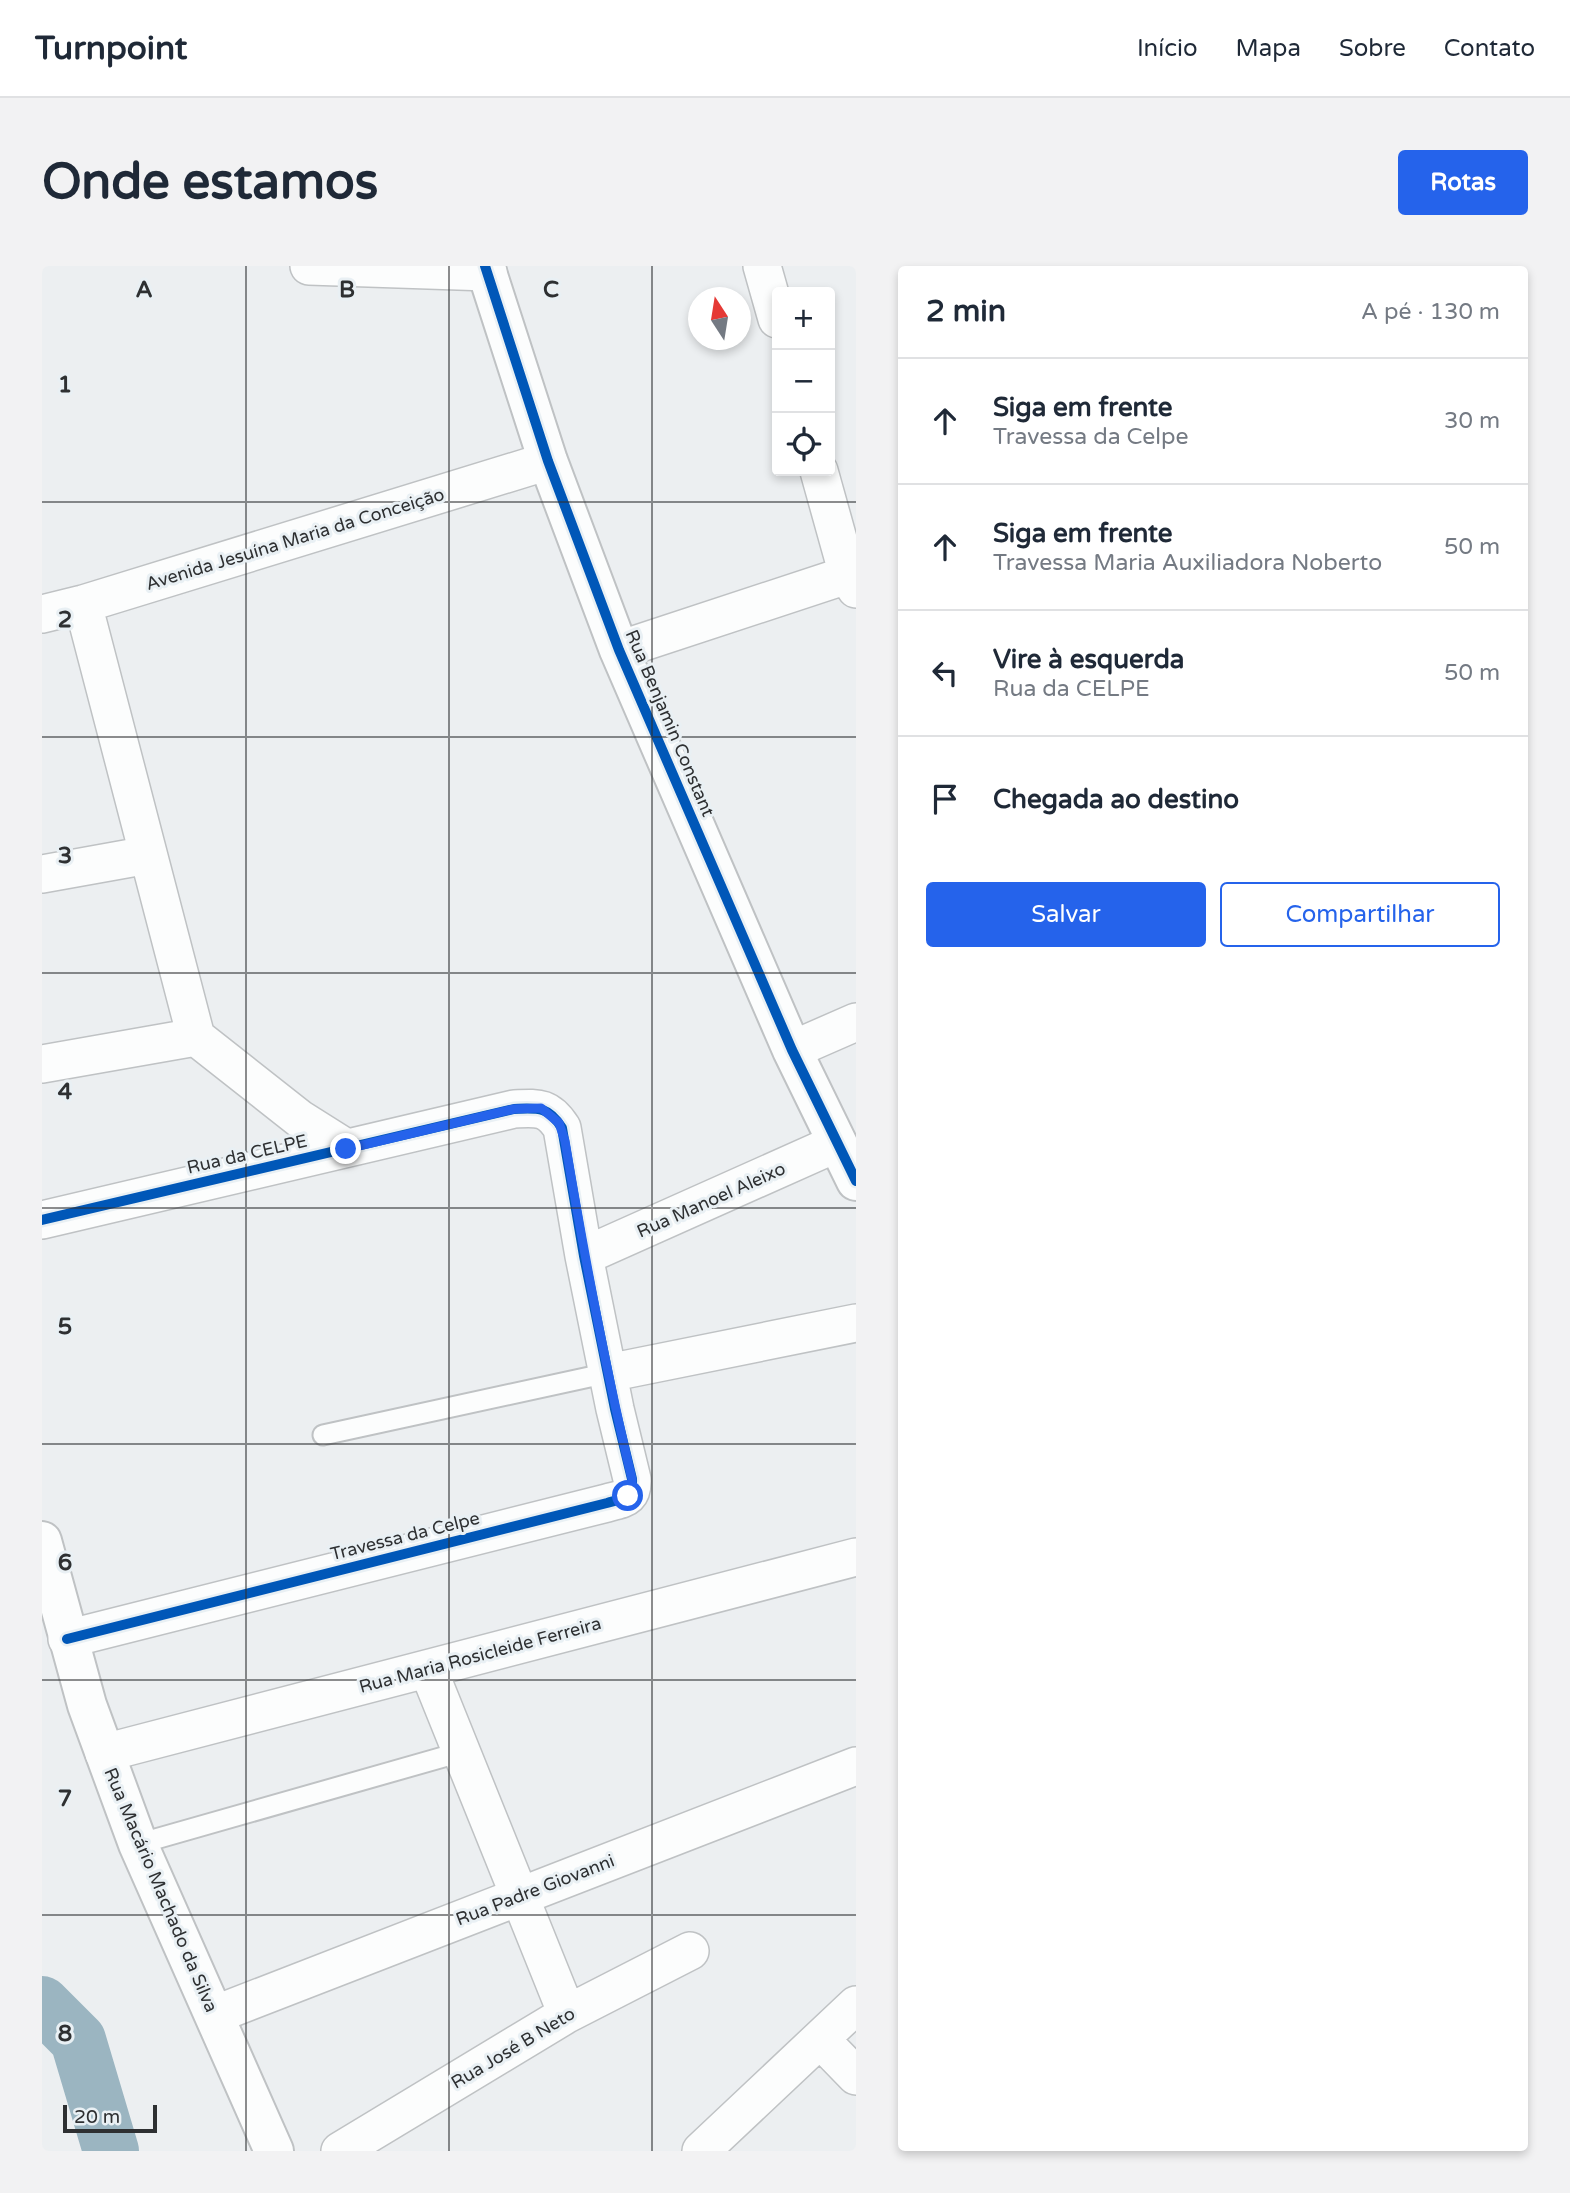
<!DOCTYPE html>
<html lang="pt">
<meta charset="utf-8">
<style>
:root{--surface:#fff;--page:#f2f2f3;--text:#1f2937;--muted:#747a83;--line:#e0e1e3;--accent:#2563eb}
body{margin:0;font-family:"Varela Round",sans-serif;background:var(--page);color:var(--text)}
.controls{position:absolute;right:21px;top:21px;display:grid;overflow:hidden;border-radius:7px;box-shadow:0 4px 10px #0003}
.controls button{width:63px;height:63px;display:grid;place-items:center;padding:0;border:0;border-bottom:2px solid var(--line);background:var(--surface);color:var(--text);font:35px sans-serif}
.compass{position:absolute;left:646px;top:21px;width:63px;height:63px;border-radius:50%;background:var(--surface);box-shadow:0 4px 10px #0003;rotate:348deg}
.scale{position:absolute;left:21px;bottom:18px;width:94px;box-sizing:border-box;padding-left:7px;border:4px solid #2e3032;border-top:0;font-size:19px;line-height:24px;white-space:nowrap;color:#2e3032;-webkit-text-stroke:5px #e9f0f4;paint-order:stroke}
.stop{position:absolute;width:21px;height:21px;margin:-16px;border:5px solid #2563eb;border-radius:50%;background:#fff}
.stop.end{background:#2563eb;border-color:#fff;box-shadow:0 2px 7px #0008}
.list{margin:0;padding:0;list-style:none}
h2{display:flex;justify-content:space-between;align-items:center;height:91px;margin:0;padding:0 28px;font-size:30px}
h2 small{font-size:23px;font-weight:400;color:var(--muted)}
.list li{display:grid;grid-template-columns:46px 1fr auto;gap:21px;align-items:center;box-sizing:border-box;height:126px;padding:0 28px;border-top:2px solid var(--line)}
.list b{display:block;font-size:26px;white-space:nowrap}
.list p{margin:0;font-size:23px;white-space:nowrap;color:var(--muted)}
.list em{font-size:23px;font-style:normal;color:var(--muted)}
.actions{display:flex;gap:14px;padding:21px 28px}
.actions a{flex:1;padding:16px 0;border:2px solid var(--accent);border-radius:7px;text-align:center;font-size:24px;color:var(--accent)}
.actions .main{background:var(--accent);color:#fff}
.icon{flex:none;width:38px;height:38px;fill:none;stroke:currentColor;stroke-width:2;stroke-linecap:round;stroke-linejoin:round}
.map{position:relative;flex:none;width:814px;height:1885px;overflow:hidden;border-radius:7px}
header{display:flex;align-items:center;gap:42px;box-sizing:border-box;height:98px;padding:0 35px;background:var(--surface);border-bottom:2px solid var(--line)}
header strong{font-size:33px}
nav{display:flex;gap:38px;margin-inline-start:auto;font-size:24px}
.intro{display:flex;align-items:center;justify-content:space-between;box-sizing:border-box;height:168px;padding:0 42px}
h1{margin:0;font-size:49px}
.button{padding:18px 32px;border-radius:7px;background:var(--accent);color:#fff;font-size:24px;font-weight:700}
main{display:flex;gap:42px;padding:0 42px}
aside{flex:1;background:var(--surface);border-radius:7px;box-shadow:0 4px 10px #0003}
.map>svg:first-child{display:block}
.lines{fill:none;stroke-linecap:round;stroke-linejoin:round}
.river{stroke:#9bb5c1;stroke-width:56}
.service-casing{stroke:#bfc2c4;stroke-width:23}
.minor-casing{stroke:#bfc2c4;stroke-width:40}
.tertiary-casing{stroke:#bfc2c4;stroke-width:42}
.service{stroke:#fcfdfd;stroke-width:19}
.minor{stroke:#fcfdfd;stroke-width:37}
.tertiary{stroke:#fcfdfd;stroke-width:38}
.cycleway-casing{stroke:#e9f0f4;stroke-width:15}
.cycleway{stroke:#0057b8;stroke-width:10}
.route{stroke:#2563eb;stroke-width:9}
.grid{fill:none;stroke:#2e3032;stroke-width:2;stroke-opacity:0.55}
.labels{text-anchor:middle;stroke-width:6;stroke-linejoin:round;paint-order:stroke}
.street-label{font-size:18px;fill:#2e3032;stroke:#e9f0f4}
.grid-label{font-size:23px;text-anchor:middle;font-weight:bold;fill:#2e3032;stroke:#e9f0f4;stroke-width:6;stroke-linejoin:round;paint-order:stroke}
</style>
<header>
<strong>Turnpoint</strong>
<nav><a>Início</a><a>Mapa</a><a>Sobre</a><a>Contato</a></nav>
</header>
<div class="intro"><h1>Onde estamos</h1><a class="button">Rotas</a></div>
<main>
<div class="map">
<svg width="814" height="1885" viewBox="0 0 814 1885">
<rect width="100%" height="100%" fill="#eceff1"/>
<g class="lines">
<!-- river -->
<path class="river" d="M0 1738 36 1774 69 1885"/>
<!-- service casing -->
<g class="service-casing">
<path id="service" d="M281 1169 566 1107
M96 1578 419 1486"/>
</g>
<!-- minor casing -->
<g class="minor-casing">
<path id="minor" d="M267 0 446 6
M720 0 735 53
M777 205 806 309 814 323
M41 338 154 771 258 853 304 882
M0 348 41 338 506 195
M577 384 814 306
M0 608 106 589
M750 784 814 756
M0 798 154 771
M0 954 472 843C496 842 506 840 520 862L542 990 573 1143 590 1213C591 1233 582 1232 565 1237L25 1373
M542 990 795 877
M566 1107 814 1057
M386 1403 525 1748
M62 1487 814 1291
M172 1749 814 1500
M778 1773 814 1810
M298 1885 525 1748 648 1685
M659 1885 814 1739"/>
</g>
<!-- tertiary casing -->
<g class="tertiary-casing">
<path id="tertiary" d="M443 0 506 195 577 384 750 784 814 915
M0 1275 45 1439 96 1578 232 1885"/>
</g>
<!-- service -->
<use href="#service" class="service"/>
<!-- minor -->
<use href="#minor" class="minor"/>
<!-- tertiary -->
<use href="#tertiary" class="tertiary"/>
<!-- cycleway casing -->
<g class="cycleway-casing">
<path id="cycleway" d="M443 0 506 195 577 384 750 784 814 915
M0 954 472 843C496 842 506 840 520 862L542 990 573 1143 590 1213C591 1233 582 1232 565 1237L25 1373"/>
</g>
<!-- cycleway -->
<use href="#cycleway" class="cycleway"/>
</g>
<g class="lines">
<!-- route -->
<path class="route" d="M304 883 472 843 499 842 517 857 523 875C542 988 563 1101 590 1213V1223L586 1230"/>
</g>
<!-- grid -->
<path class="grid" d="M204 0V1885M407 0V1885M610 0V1885M0 236H814M0 471H814M0 707H814M0 942H814M0 1178H814M0 1414H814M0 1649H814"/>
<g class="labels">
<!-- street labels -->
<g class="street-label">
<text transform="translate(253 273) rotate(-17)" y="6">Avenida Jesuína Maria da Conceição</text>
<text transform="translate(628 457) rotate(67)" y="6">Rua Benjamin Constant</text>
<text transform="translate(205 888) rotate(-13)" y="6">Rua da CELPE</text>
<text transform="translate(669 934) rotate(-24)" y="6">Rua Manoel Aleixo</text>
<text transform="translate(363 1270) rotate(-14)" y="6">Travessa da Celpe</text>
<text transform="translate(438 1389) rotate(-15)" y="6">Rua Maria Rosicleide Ferreira</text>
<text transform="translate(119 1624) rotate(67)" y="6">Rua Macário Machado da Silva</text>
<text transform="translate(493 1624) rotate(-21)" y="6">Rua Padre Giovanni</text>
<text transform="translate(471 1782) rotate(-31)" y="6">Rua José B Neto</text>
</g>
</g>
<g class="grid-label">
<text x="102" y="31">A</text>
<text x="305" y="31">B</text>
<text x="509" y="31">C</text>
<text x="23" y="126">1</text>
<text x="23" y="361">2</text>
<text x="23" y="597">3</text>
<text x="23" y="833">4</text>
<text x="23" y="1068">5</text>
<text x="23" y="1304">6</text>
<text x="23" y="1540">7</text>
<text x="23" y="1775">8</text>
</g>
</svg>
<div class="controls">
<button>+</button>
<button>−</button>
<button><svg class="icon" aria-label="locate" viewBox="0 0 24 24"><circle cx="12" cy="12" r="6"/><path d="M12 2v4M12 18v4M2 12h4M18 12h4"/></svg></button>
</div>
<svg class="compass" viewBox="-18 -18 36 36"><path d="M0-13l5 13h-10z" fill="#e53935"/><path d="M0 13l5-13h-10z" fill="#747a83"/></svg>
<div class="scale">20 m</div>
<div class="stop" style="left:586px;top:1230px"></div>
<div class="stop end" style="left:304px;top:883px"></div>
</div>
<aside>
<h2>2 min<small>A pé · 130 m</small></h2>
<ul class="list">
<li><svg class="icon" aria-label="ahead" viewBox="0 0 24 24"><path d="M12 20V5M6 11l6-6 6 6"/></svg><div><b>Siga em frente</b><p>Travessa da Celpe</p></div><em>30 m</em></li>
<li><svg class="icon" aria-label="ahead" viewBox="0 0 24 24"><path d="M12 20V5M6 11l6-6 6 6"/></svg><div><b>Siga em frente</b><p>Travessa Maria Auxiliadora Noberto</p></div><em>50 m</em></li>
<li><svg class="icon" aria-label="left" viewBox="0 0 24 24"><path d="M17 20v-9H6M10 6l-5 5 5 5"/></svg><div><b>Vire à esquerda</b><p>Rua da CELPE</p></div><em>50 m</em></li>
<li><svg class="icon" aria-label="arrive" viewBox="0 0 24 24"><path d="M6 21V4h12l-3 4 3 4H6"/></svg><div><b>Chegada ao destino</b></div></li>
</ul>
<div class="actions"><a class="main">Salvar</a><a>Compartilhar</a></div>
</aside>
</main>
